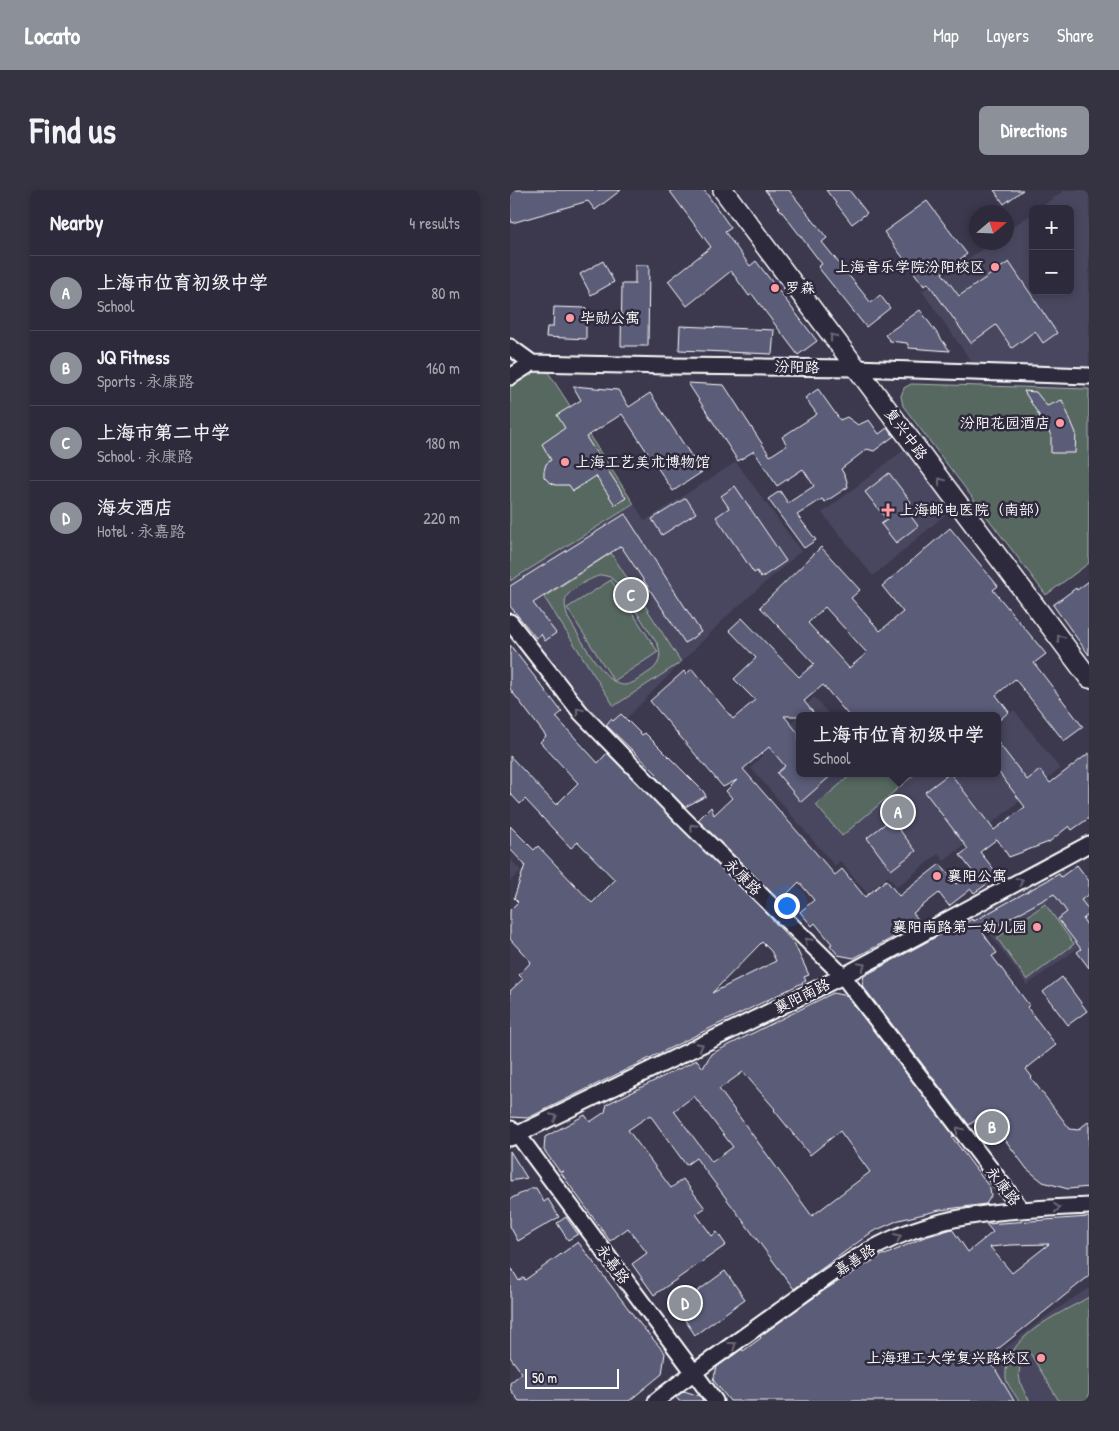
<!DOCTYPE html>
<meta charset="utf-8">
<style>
:root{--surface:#2d2b3b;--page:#353342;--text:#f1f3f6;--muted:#a7a7af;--line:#484755;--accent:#8c9099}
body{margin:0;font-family:"Patrick Hand","LXGW WenKai TC",sans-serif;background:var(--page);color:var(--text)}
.controls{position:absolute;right:15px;top:15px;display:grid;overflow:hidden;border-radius:8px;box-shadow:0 2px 8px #0003}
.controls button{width:45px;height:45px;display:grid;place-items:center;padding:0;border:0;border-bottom:1px solid var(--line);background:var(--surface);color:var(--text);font:25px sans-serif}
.compass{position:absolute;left:459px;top:15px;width:45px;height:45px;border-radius:50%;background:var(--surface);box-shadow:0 2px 8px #0003;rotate:71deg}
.scale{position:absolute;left:15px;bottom:12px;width:94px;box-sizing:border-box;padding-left:5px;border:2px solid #fff;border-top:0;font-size:14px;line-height:18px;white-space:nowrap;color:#fff;-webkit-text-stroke:4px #2f2a3d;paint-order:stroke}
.you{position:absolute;left:276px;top:715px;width:18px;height:18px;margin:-12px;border:4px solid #fff;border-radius:50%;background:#1a73e8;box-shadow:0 0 0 8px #1a73e833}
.badge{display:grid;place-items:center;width:32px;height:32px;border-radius:50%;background:var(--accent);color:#fff;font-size:16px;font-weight:700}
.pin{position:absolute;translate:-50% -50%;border:2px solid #fff;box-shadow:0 1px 5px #0006}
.popup{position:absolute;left:286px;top:522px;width:205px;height:65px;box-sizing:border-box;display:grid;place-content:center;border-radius:8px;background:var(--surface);filter:drop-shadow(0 1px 4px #0005);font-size:16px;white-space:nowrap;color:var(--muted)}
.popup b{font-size:19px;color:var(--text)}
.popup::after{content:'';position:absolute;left:50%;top:100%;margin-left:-10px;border:10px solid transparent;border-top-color:var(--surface)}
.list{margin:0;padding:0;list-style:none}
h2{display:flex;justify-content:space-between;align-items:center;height:65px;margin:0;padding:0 20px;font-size:21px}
h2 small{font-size:16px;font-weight:400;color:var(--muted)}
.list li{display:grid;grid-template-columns:32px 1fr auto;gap:15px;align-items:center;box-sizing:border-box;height:75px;padding:0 20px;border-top:1px solid var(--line)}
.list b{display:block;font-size:19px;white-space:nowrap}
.list p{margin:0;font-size:16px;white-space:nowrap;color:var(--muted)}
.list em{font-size:16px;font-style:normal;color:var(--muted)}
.map{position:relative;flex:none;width:579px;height:1211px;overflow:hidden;border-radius:8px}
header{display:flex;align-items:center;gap:30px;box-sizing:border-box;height:70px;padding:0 25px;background:var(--accent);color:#fff}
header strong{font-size:24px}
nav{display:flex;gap:28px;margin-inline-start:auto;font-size:18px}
.intro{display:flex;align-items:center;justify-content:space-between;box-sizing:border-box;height:120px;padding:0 30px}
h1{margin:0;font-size:35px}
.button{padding:12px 22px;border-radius:8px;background:var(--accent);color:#fff;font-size:18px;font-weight:700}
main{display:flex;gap:30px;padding:0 30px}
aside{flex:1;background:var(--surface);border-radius:8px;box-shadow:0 2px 8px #0003}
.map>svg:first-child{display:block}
.built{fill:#49475e}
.green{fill:#576860;stroke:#abb4b0;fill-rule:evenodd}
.building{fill:#5a5b78;stroke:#fff;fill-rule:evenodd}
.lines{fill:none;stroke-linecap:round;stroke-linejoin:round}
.minor-casing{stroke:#fff;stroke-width:19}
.major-casing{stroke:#fff;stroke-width:22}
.minor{stroke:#2f2a3d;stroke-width:15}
.major{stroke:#2f2a3d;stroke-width:19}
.oneway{stroke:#6d6a77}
.poi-dot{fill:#ff9aa2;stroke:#2f2a3d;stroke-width:2}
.labels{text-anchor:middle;stroke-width:5;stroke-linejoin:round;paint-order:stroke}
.poi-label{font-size:15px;fill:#fff;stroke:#2f2a3d;text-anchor:start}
.street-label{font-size:15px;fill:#fff;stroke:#2f2a3d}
</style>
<header>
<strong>Locato</strong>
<nav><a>Map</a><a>Layers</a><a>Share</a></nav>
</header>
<div class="intro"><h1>Find us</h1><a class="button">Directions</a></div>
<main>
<aside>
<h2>Nearby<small>4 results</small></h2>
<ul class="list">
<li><span class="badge">A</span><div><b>上海市位育初级中学</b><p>School</p></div><em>80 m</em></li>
<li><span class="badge">B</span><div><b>JQ Fitness</b><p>Sports · 永康路</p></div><em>160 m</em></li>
<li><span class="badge">C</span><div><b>上海市第二中学</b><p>School · 永康路</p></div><em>180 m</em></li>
<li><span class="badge">D</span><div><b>海友酒店</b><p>Hotel · 永嘉路</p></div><em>220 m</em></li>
</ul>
</aside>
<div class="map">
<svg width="579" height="1211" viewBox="0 0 579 1211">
<rect width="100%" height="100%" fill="#3c394f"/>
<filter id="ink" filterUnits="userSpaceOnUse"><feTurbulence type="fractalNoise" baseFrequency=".02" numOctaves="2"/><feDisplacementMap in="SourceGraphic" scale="10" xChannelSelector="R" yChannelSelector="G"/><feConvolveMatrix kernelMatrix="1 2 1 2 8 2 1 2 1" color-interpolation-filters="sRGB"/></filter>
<g filter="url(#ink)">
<!-- built -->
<path class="built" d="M555 0H579V178L464 175 412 101 481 53 497 52V41L523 23V101H560V19H528Z
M398 257 444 317 363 386 312 323Z
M226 272 291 361 216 427 101 544 77 519 0 419V391L124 314 135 331Z
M304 507 320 526H289V583H487V534L504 520 550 579 434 671 428 664 387 697 378 686 357 703 330 671 325 676 241 578Z
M0 669 11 681 0 691Z
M551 677 579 714V750L517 795 465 723Z
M579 1098V1211H428L538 1125Z"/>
<!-- green -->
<path class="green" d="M25 179H36L124 314 0 391V195Z
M401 194 579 199V373L536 405 393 216 391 206 394 198Z
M101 363 171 472 104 516 34 407ZM92 385 100 387 109 395 148 455C152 467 149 476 139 482 131 487 124 494 115 495 95 497 68 443 58 428 56 422 54 414 56 408 59 399 83 387 92 385Z
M101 390 148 462 104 491 57 418Z
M343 583H406L332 646 306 615Z
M535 714 564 754 517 790 487 748Z
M579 1107V1211H549L518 1160C505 1179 507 1192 520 1211H509C505 1204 497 1195 496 1188 492 1147 550 1124 579 1107Z"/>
<!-- building -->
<path class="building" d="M0 0H111L85 20 78 11 2 33 0 27Z
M159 0H194L221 38 215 42 240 76 246 71 307 151 288 165 242 104 239 106 221 81 177 116 158 91 201 57Z
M255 0H279L317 48 312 52 361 113 370 105 380 118 356 137 308 77 312 74Z
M316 0H339L357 23 342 34Z
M484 0H513L494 14Z
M417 11 457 64 432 83 449 106 499 72 547 143 533 153 525 141 502 158 486 135 461 153 418 93 414 96 374 42Z
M93 71 104 92 81 105 70 84Z
M125 75H139L138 156H111L112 94H125Z
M44 117 76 118V149L36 147 37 137H43Z
M410 120 440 161 399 158 397 153 380 151 375 145Z
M170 136 264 140 262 164 169 160Z
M178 193 214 195 260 266 277 255 272 247 307 224 295 208 308 199 330 230 337 227 348 235 359 230 369 244 377 238 384 246 364 261 357 259 331 279 336 288 338 297 315 312 312 309 287 325 306 350 294 358 258 309 270 301 278 313 304 296 293 279 267 296 244 261 228 271Z
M63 196 108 200 119 217 140 203 192 282 163 301 112 224 76 247 116 308 105 315 86 286 63 301 59 295H45L38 291 34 287V281L36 274 41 270 32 254 55 238 47 225 71 210Z
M514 201 526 202 537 216 552 210 566 243 565 263H541V245Z
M379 283 401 312 394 317 408 336 386 353 371 334 377 330 355 302Z
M225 296 276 371 251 388 247 381 244 383 206 327 219 318 211 306Z
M176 308 186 323 152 345 142 329Z
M115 324 191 442 175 453 111 356 23 413 46 443 35 451 31 444 26 448 0 416V396Z
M440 338 488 396 483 400 536 464 524 473 573 537 554 551 505 489 486 505 499 522 487 532V526H339L313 495 294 511 306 526H274L289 544V583H324L291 612 267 583 275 576 259 557 233 579 325 685 332 679 355 707 376 690 389 706 430 674 446 694 463 682 450 665 458 659 415 602 440 583 484 640 515 617 487 580V551L517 590 530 580 540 593 579 563V628L562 640 559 636 539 652 499 667 487 649 470 662 486 682 477 688 480 692 464 703 461 699 439 716 429 703 403 723 411 733 344 768 328 765 320 755 322 754 305 733 302 736 290 722 304 710 289 692 270 711 188 630 201 617 204 625 222 608 216 601 227 590 213 597 140 511 174 481 176 484 182 479 223 529 245 510 224 489 246 468 219 440 232 428 289 487 304 474 250 417 311 357 350 400 341 408 370 441 393 422 372 396ZM315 417 357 463 339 478 298 433Z
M579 391V465L543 415 566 398 567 400Z
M0 455 52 522 46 527 88 573 97 563 257 724 284 753 299 785 294 787 296 791 18 928 0 927V801L13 789 9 785 21 772 0 749V720L8 712 4 708 15 675 0 659V636L24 660 28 656 82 713 105 690 68 652 61 658 15 609 10 614 0 603V566L46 615 68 593 30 552 36 546 0 499ZM252 752 261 761 266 771 202 803Z
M111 524 132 545 135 543 193 601 196 606 175 617 145 586 147 584 96 535 101 529 103 531Z
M381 629 406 661 381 680 357 648Z
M567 675 579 691V704L571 710 579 720V724L573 729 579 738V778L567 762 571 759 548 729 557 722 544 704 473 743 487 763 482 766 519 815 517 817 546 855 516 879 522 887 521 888 560 939 568 940 579 931V997L558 999 533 992 517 979 475 923 459 935 352 795 354 786 435 742 436 744 462 729 464 731 549 684 551 687Z
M552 787 577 821 558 835 533 802Z
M323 803 337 806 444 946 442 947 480 998 481 1006 476 1014 430 1020 389 1030 362 1042 284 1099 186 968 176 975 140 925 118 940 161 998 173 989 195 1018 186 1024 202 1046 207 1042 216 1055 144 1105 122 1074 137 1063 118 1038 100 1051 51 983 54 981 50 982 34 960 35 947 75 925 80 932 95 922 97 914 187 870 193 878 201 864ZM233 882 265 919 264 920 300 965 330 941 360 982 302 1026 209 899ZM184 906 223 957 202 972 164 921Z
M0 961 17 988 0 991Z
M22 998H26L34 1012 38 1009 49 1027 8 1051 0 1036V1009Z
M56 1027 68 1044 58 1050 47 1033Z
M579 1027V1086L478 1167 504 1211H220L203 1190 207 1177 232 1159 233 1161 251 1148 250 1146 316 1099 374 1064 375 1065 412 1048 442 1039 458 1062 483 1042 476 1034ZM539 1054 502 1083 480 1057 501 1055Z
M68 1052 130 1134 155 1163 152 1184 119 1211H9L0 1199V1193L12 1183 0 1167V1076L9 1091 14 1087 15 1090Z
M215 1081 235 1109 185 1145 166 1117Z
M174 1201 190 1206 193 1211H169L166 1207Z"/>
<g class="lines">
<!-- minor casing -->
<g class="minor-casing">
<path id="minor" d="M0 157 22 173 158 176 345 178 579 186
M0 187 22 173
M0 432 71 523 173 628 333 786 512 1020
M1 939 8 945 205 1211
M0 948 333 786 579 654
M146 1211C185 1180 227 1152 268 1122 309 1093 349 1061 396 1043 452 1021 520 1019 579 1016"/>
</g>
<!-- major casing -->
<g class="major-casing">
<path id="major" d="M213 0 579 488"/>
</g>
<!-- minor -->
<use href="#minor" class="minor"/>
<!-- major -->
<use href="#major" class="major"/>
</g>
<!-- one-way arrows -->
<defs><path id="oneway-chevron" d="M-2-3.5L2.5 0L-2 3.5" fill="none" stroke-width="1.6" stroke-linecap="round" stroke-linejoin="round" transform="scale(1.25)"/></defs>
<g class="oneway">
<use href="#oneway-chevron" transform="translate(323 147) rotate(-127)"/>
<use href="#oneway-chevron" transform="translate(431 291) rotate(-127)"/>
<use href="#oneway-chevron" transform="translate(550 448) rotate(-126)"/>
<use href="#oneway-chevron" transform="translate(69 521) rotate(-130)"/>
<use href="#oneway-chevron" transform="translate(183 637) rotate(-135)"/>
<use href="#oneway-chevron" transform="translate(510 691) rotate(-28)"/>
<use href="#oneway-chevron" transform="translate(298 751) rotate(-135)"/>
<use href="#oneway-chevron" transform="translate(352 776) rotate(-27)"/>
<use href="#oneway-chevron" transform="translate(190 856) rotate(-27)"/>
<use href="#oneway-chevron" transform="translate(44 927) rotate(-26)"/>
<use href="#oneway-chevron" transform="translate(449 940) rotate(-127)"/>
<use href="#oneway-chevron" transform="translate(547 1018) rotate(-4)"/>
<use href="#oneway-chevron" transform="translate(388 1047) rotate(-24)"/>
<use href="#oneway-chevron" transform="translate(223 1155) rotate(-36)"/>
</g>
</g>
<!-- markers -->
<g class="poi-dot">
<circle cx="485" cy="77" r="5"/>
<circle cx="265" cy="98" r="5"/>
<circle cx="60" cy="128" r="5"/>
<circle cx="550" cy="233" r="5"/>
<circle cx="55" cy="272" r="5"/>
<path d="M375.5 312.5h5v5h5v5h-5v5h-5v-5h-5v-5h5z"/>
<circle cx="427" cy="686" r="5"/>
<circle cx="527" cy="737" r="5"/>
<circle cx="531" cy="1168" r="5"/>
</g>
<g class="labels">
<!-- poi labels -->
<g class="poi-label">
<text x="475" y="82" text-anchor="end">上海音乐学院汾阳校区</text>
<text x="275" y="103">罗森</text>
<text x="70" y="133">毕勋公寓</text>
<text x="540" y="238" text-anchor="end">汾阳花园酒店</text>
<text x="65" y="277">上海工艺美术博物馆</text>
<text x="389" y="325">上海邮电医院（南部）</text>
<text x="437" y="691">襄阳公寓</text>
<text x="517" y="742" text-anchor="end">襄阳南路第一幼儿园</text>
<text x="521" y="1173" text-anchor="end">上海理工大学复兴路校区</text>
</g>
<!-- street labels -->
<g class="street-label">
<text transform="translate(287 177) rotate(1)" y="5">汾阳路</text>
<text transform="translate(396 244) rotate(53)" y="5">复兴中路</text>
<text transform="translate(233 687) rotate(45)" y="5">永康路</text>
<text transform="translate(292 806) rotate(-26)" y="5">襄阳南路</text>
<text transform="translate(493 996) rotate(52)" y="5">永康路</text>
<text transform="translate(345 1070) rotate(-32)" y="5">嘉善路</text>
<text transform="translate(103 1074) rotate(54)" y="5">永嘉路</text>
</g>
</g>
</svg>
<div class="controls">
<button>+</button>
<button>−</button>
</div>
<svg class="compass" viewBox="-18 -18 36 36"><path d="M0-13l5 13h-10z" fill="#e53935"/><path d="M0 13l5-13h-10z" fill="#a7a7af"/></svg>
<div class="scale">50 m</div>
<div class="you"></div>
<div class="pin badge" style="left:388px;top:622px">A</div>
<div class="popup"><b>上海市位育初级中学</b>School</div>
<div class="pin badge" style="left:482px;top:937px">B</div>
<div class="pin badge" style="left:121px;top:405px">C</div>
<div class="pin badge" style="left:175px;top:1113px">D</div>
</div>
</main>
